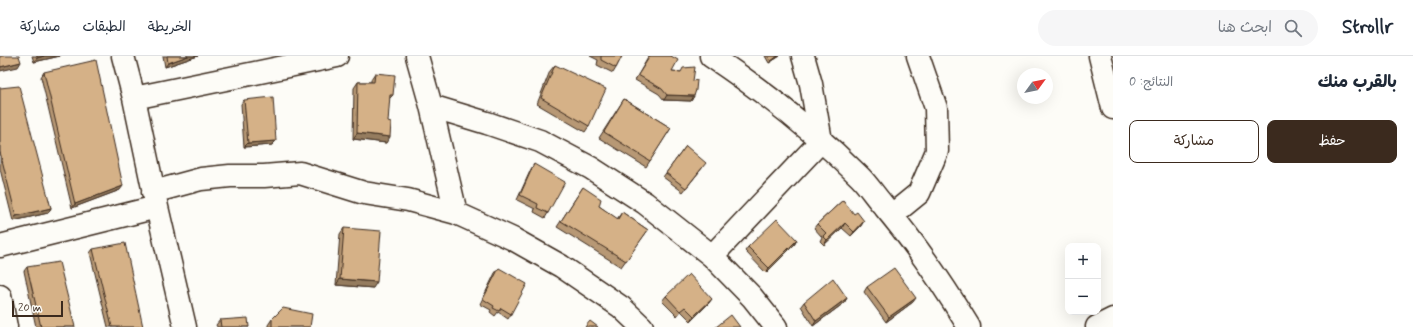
<!DOCTYPE html>
<html lang="ar">
<meta charset="utf-8">
<style>
:root{--surface:#fff;--page:#f6f6f7;--text:#1f2937;--muted:#747a83;--line:#e0e1e3;--accent:#3b2a1e}
body{margin:0;font-family:Mynerve,"Playpen Sans Arabic",sans-serif;background:var(--page);color:var(--text);direction:rtl}
.controls{position:absolute;right:12px;bottom:12px;display:grid;overflow:hidden;border-radius:8px;box-shadow:0 4px 16px #0002}
.controls button{width:36px;height:36px;display:grid;place-items:center;padding:0;border:0;border-bottom:1px solid var(--line);background:var(--surface);color:var(--text);font:20px sans-serif}
.compass{position:absolute;left:1017px;top:12px;width:36px;height:36px;border-radius:50%;background:var(--surface);box-shadow:0 4px 16px #0002;rotate:57deg}
.scale{position:absolute;left:12px;bottom:10px;width:51px;box-sizing:border-box;padding-left:4px;border:2px solid #3b2a1e;border-top:0;font-size:11px;line-height:14px;white-space:nowrap;color:#3b2a1e;-webkit-text-stroke:3px #fdfcf7;paint-order:stroke}
.list{margin:0;padding:0;list-style:none}
h2{display:flex;justify-content:space-between;align-items:center;height:52px;margin:0;padding:0 16px;font-size:17px}
h2 small{font-size:13px;font-weight:400;color:var(--muted)}
.actions{display:flex;gap:8px;padding:12px 16px}
.actions a{flex:1;padding:9px 0;border:1px solid var(--accent);border-radius:8px;text-align:center;font-size:14px;color:var(--accent)}
.actions .main{background:var(--accent);color:#fff}
.icon{flex:none;width:22px;height:22px;fill:none;stroke:currentColor;stroke-width:2;stroke-linecap:round;stroke-linejoin:round}
.map{position:relative;flex:none;width:1113px;height:271px;overflow:hidden;direction:ltr}
header{display:flex;align-items:center;gap:24px;box-sizing:border-box;height:56px;padding:0 20px;background:var(--surface);border-bottom:1px solid var(--line)}
header strong{font-size:19px}
nav{display:flex;gap:22px;margin-inline-start:auto;font-size:14px}
.search{width:280px;height:36px;background:var(--page);display:flex;align-items:center;gap:10px;box-sizing:border-box;padding:0 14px;border-radius:22px;color:var(--muted);font-size:15px}
main{display:flex}
aside{flex:1;background:var(--surface)}
.map>svg:first-child{display:block}
.lines{fill:none;stroke-linecap:round;stroke-linejoin:round}
.minor-casing{stroke:#3b2a1e;stroke-width:25}
.minor{stroke:#fdfcf7;stroke-width:22}
.wall{fill:#b79874;stroke:#3b2a1e}
.shaded-wall{fill:#957c5e;stroke:#3b2a1e}
.building{fill:#d5b187;stroke:#3b2a1e}
</style>
<header>
<strong>Strollr</strong>
<div class="search"><svg class="icon" aria-label="search" viewBox="0 0 24 24"><circle cx="10" cy="10" r="6"/><path d="M15 15l6 6"/></svg>ابحث هنا</div>
<nav><a>الخريطة</a><a>الطبقات</a><a>مشاركة</a></nav>
</header>
<main>
<aside>
<h2>بالقرب منك<small>النتائج: 0</small></h2>
<ul class="list">
</ul>
<div class="actions"><a class="main">حفظ</a><a>مشاركة</a></div>
</aside>
<div class="map">
<svg width="1113" height="271" viewBox="0 0 1113 271">
<rect width="100%" height="100%" fill="#fdfcf7"/>
<filter id="ink" filterUnits="userSpaceOnUse"><feTurbulence type="fractalNoise" baseFrequency=".025" numOctaves="2"/><feDisplacementMap in="SourceGraphic" scale="8" xChannelSelector="R" yChannelSelector="G"/><feConvolveMatrix kernelMatrix="1 2 1 2 8 2 1 2 1" color-interpolation-filters="sRGB"/></filter>
<g filter="url(#ink)">
<g class="lines">
<!-- minor casing -->
<g class="minor-casing">
<path id="minor" d="M123 0 134 42 157 151 185 271
M417 0 431 50 456 157
M711 0C765 36 814 75 860 121 868 129 875 140 883 149 915 187 943 228 969 271
M1100 0 1113 52
M134 42 337 0
M431 50 487 67 540 85 591 112 645 147 712 200 752 241 776 271
M153 136 201 123 230 120H264L300 117 364 137 408 144 456 157 513 183 561 210 621 251 642 271
M892 159 919 137 937 95 936 52 918 0
M0 190 157 151
M712 200 821 85 811 28 803 0
M0 240 6 271
M1097 271 1113 263"/>
</g>
<!-- minor -->
<use href="#minor" class="minor"/>
</g>
<!-- wall -->
<path class="wall" d="M32 0H60L34 6Z
M163 0H198L165 11Z
M590 0H622L616 12 613 17 597 9 598 4Z
M649 0H671L672 15 681 16 693 25 694 40 691 45 664 44 659 38 635 24Z
M765 0H780L769 7Z
M555 9 589 70 585 76 537 48 550 15Z
M44 16 120 134 72 152 41 21Z
M375 17 393 39 389 43 386 87 353 83 354 32 358 26H371V23Z
M0 32 51 152 48 157 13 165 0 113Z
M624 43 671 72 646 111 599 82Z
M244 44 272 89 244 91 241 48Z
M686 90 703 111 683 136 663 121Z
M534 108 548 157 545 162 534 156 535 153 517 144 531 113Z
M583 131 599 150 617 163 622 156 648 174 621 211 557 171Z
M843 144 861 170 851 180 842 172 824 189 820 185 822 181 814 172 817 168Z
M344 172 373 232 336 229 340 178Z
M797 184 794 189 766 217 745 195 748 191Z
M93 193 143 271H108L90 197Z
M27 211 75 271H36L24 215Z
M499 212 511 258 508 263 498 256 495 260 490 256 491 254 480 248 495 217Z
M867 231 913 246 886 266 864 236Z
M666 240 709 247 691 265 681 255 677 260 662 245Z
M847 242 844 247 813 270 801 250 804 246Z
M272 263 310 271H268V269Z
M220 264 249 271H217L216 269Z"/>
<!-- shaded-wall -->
<path class="shaded-wall" d="M44 0H60L34 6 37 2Z
M188 0H198L165 11 168 7Z
M778 0H780L769 7 771 5Z
M21 6 18 11 0 15V11Z
M667 39 694 40 691 45 664 44Z
M357 77 390 81 386 87 353 83Z
M276 85 272 89 244 91 248 87Z
M123 130 120 134 72 152 75 148Z
M51 152 48 157 13 165 16 160Z
M864 165 861 170 851 180 854 176Z
M845 167 842 172 824 189 827 184Z
M797 184 794 189 766 217 769 212Z
M340 223 377 226 373 232 336 229Z
M847 242 844 247 813 270 816 265Z
M916 242 913 246 886 266 889 261Z
M712 243 709 247 691 265 694 260Z"/>
<!-- building -->
<path class="building" d="M0 0H19L21 6 0 11Z
M37 0H44L37 2Z
M167 0H188L168 7Z
M601 0H622L616 12 601 4Z
M650 0H671L678 4 672 15 681 16 683 12 695 11 693 25 697 24 696 34 694 40 667 39 662 33 638 19Z
M768 0H778L771 5Z
M96 4 123 130 75 148 44 16Z
M555 9 606 33 589 70 541 42Z
M375 17 395 19 393 39H390L388 66 391 67 390 81 357 77 358 26H374Z
M19 30 51 152 16 160 0 96V32Z
M273 41 276 85 248 87 244 44Z
M624 43 671 72 650 105 604 76Z
M686 90 706 107 686 132 666 117Z
M534 108 565 126 548 157 537 152 538 148 520 139Z
M583 131 601 143 599 150 618 163 622 156 648 174 626 205 561 165Z
M843 144 854 158 857 156 864 165 854 176 845 167 827 184 823 180 826 177 817 168Z
M777 163 797 184 769 212 748 191Z
M344 172 381 175 377 226 340 223Z
M125 187 143 271H112L93 193Z
M59 206 75 271H41L27 211Z
M499 212 527 228 511 258 501 252 499 255 493 252 494 250 483 243Z
M894 212 916 242 889 261 867 231Z
M689 218 712 243 694 260 685 251 680 255 666 240Z
M833 222 847 242 816 265 804 246Z
M283 252 312 258 310 271H272V263Z
M731 259 740 271H716Z
M248 262 249 271H221L220 264Z
M590 265 598 271H585Z"/>
</g>
</svg>
<div class="controls">
<button>+</button>
<button>−</button>
</div>
<svg class="compass" viewBox="-18 -18 36 36"><path d="M0-13l5 13h-10z" fill="#e53935"/><path d="M0 13l5-13h-10z" fill="#747a83"/></svg>
<div class="scale">20 m</div>
</div>
</main>
